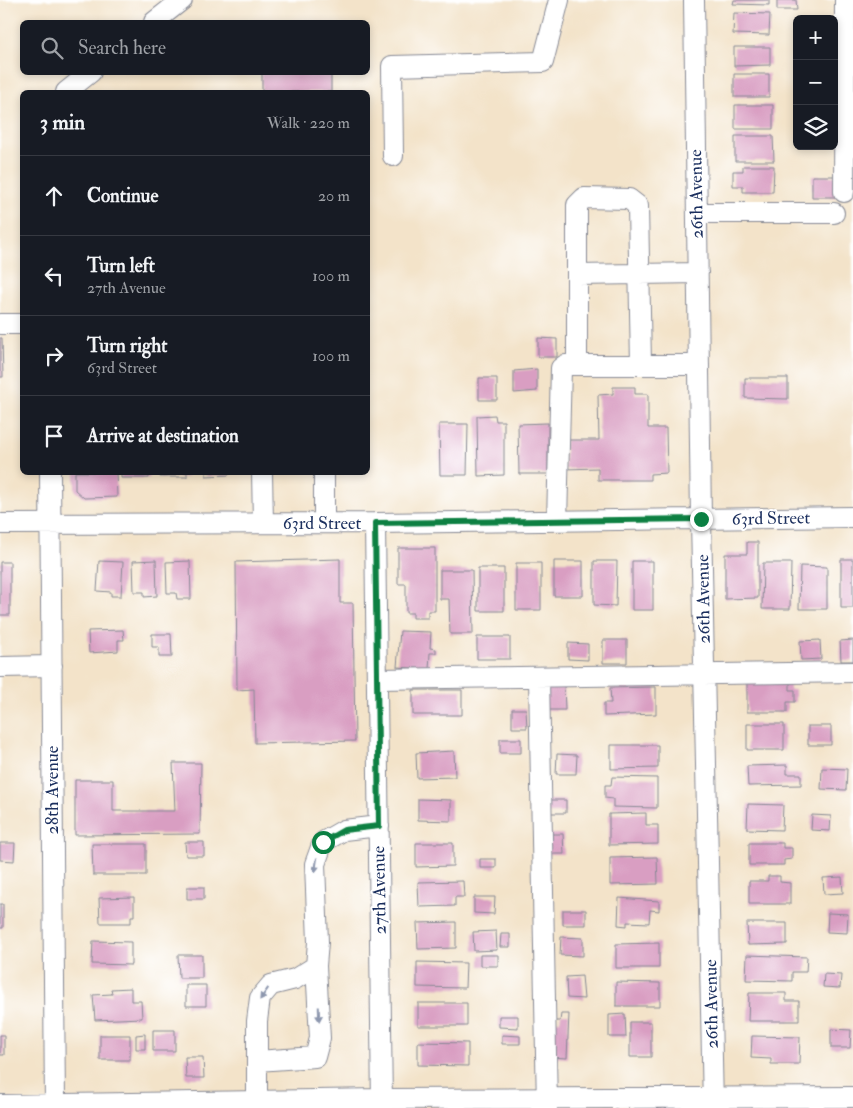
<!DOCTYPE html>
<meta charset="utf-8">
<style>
:root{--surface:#171b24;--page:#242831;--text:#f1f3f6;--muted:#9ea1a6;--line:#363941}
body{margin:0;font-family:"IM FELL Double Pica",serif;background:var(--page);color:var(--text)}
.controls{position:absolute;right:15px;top:15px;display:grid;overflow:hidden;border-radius:8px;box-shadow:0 2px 8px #0003}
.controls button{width:45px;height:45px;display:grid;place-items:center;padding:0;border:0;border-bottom:1px solid var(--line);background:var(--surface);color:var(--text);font:25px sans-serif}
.stop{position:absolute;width:15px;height:15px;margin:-11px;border:4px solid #0b8043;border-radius:50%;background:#fff}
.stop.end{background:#0b8043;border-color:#fff;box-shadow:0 1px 5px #0008}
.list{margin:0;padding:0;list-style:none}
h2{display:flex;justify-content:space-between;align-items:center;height:65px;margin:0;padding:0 20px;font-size:21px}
h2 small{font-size:16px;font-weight:400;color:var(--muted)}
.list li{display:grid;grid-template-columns:32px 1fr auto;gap:15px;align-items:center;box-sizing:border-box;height:80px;padding:0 20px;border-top:1px solid var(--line)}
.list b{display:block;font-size:19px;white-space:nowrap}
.list p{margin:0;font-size:16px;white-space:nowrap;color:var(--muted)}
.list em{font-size:16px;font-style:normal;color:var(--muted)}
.icon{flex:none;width:28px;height:28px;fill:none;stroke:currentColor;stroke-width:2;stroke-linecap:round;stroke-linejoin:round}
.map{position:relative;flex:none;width:853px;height:1108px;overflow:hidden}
.search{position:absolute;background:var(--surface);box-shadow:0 2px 8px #0003;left:20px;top:20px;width:350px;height:55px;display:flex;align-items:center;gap:12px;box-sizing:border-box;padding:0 18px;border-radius:8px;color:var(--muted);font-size:19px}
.panel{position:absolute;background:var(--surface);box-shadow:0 2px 8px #0003;left:20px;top:90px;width:350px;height:385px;border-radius:8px}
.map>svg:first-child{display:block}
.building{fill:#d99ec2}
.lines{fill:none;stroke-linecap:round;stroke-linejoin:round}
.minor-casing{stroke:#878994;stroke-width:22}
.minor{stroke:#fff;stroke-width:20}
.oneway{fill:#8d97ae}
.route{stroke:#0b8043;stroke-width:6}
.labels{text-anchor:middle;stroke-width:4;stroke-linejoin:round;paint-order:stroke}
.street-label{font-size:18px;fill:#1b2f5e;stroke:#fff}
</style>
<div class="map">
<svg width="853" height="1108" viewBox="0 0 853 1108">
<rect width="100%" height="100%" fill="#fff"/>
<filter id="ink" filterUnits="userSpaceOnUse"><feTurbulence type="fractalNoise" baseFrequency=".02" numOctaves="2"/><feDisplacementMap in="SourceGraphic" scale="10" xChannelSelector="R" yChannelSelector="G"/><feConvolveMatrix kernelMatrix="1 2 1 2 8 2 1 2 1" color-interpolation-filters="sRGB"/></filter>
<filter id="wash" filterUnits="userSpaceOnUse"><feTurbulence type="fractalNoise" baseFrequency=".0096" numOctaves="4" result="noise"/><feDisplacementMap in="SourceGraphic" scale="20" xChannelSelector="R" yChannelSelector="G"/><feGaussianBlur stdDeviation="1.12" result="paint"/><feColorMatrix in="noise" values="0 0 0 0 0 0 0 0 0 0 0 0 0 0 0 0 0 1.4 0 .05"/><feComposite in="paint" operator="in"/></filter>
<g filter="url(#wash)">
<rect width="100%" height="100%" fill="#f3e3c9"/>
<g id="blocks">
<!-- building -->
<path class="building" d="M734 0H769V5L733 4Z
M777 0H796L797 10H777Z
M734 13 770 14 769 35 733 34Z
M734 47H770V65L734 66Z
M262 72H331V92H262Z
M734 74H769V97H734Z
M735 105H773V129H735Z
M735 136H773L774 161H735Z
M743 166H774L773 192H743V186H733V171H743Z
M812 176H836V197H812Z
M0 338H2L3 377H0Z
M538 338 557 339V357H538Z
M537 369V391L514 393V371Z
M479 378H497V400H479Z
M745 378H788V399L745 398Z
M613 387H635V394H648V428H666L667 473 650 474V480H598V468L565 469V440H599L598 395 613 394Z
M495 415 496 421H504V475L478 476 477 416Z
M548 423V474H519L518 424Z
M439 424H468L467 475H440Z
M75 472H116L117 497 84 498 75 490Z
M121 472H149V478H121Z
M160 472H187V477H160Z
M206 472H229V475L206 476Z
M747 542H758V598L725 599V554H747Z
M398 548H435V611H428V618H413V613H406V584H398Z
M340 559V603H353L355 741 255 743 254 689 237 690 236 562Z
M841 559H853V608H841Z
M156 560 157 596 144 597V592H134L133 561Z
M99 561 123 562 121 596H111V592L97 591Z
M190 561 191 599H177L176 593H167L166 562Z
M554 561H583V596H554Z
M594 561H617L616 606 594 605Z
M632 561H653V610H632Z
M0 562H10V615H0Z
M516 563H541V610H516Z
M763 563H791L790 609H762Z
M800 566 827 567V609H799Z
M478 568H504V611H478Z
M440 570H472L473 634H450L449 599H440Z
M123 630 124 640H118V651L89 653 88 631Z
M400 631 431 632 430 648 436 649V653H430L429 669 397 667Z
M152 634H171L172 657H159V647H152Z
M477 637H510V659H477Z
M603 640H627V663H603Z
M820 640 821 659 801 660 800 641Z
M853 640V661H841L840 641Z
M568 643 588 644V660L568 659Z
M747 678H790V690H795V702H787V712H747Z
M544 685H564L565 710H544Z
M656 687V714L604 716V703H611L610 688Z
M413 690H462V715H413Z
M512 709H526L527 728H512Z
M747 724H784V750H747Z
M808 726H831V745H808Z
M500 739H521V753H500Z
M611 745H658V768L611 769Z
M454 751 455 777 417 778 416 753Z
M557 754 577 755 576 774H556Z
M173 763H201L200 834 75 835V780H113V811H175Z
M787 765V774H801V785L748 786 747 766Z
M822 768 847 769 846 790 821 789Z
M612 777 657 778V808L613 807V799L605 798V785H611Z
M418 799 451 800V821L418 820Z
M544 800H566V813H543Z
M748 804 783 805 782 830 747 829Z
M646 813V825H658V844L609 845V814Z
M812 815 831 816 830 831 811 830Z
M545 834H563L564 854H545Z
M185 842H204V856H186Z
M0 843H15L14 861 0 860Z
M416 843H453V866L416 867Z
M749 843H783V848H792V859L784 860V865H749Z
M92 844H146V875H93Z
M657 857 658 884 610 885V858Z
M480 859H496V868H480Z
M768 876H780V882L790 883V904H749V881H768Z
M842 877 843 893 824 894 823 878Z
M463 881 464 897H455V906L419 907 418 882Z
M187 887H204V899H187Z
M134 897V916H131V923H100L99 898Z
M474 897H495L494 914 474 913Z
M619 898 659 901V911L650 910 649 923 627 922V926L618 925Z
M0 904H3V928H0Z
M563 910H586V925H563Z
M828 913 848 914 847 933 827 932Z
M456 922V948L418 949 417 923Z
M747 923H787V944L748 945Z
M496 931 497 950 474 951 473 932Z
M501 934H510V947H500Z
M561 937 583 938V956L560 955Z
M93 941 131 942V965L92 964Z
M659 943V968H616V944Z
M178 955H202V978H179Z
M480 955H498V966H480Z
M747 955 807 957 806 972H792V981L746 980Z
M417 962 466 963 465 988 417 987Z
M824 974 841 975 840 988 823 987Z
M582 976 584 999 567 998 566 977Z
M616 982 660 983V1006H616Z
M186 985H206V1006H186Z
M131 988V1001H141L142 1018 95 1020 93 995 112 994 111 989Z
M749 993H786V1001H799V1021H748Z
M418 1003H467V1026H418Z
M561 1014H569L567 1058 549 1057 550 1021H560Z
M625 1014 626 1037H609V1015Z
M499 1016H518V1028L499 1027Z
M630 1022H651V1057H630Z
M831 1029 851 1030 850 1048H831Z
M153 1030H175V1051H153Z
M145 1034V1049H136V1035Z
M0 1035H4V1055H0Z
M100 1035H130V1060H100Z
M502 1035 520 1036V1044H502Z
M752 1036 800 1037 799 1064H771V1059L751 1058Z
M418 1042 468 1043V1066L418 1065Z
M185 1057H203L204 1078H186Z"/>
</g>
</g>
<g filter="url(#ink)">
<use href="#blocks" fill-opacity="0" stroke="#878994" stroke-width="1"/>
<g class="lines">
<!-- minor casing -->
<g class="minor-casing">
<path id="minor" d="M694 0 701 519 713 1108
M154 22 182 0
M66 92 91 72
M393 156 392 66 543 62 559 0
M844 192 845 0
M697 213H834
M577 275 698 273
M0 324H22
M577 365V205L584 198 629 199 638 206 641 365
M50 472 55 1108
M262 472 263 523
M324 472V523
M557 521 561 368 565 365H699
M375 523 382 1108
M0 524 375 523 853 517
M0 667 52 666
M539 677 547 1108
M377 679 853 672
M257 1061 315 1057 320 1038 316 966
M257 1101V1021L260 998 271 985 295 979 316 966 318 942 315 864 323 842 344 830 379 826
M0 1105 382 1099 853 1097"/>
</g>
<!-- minor -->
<use href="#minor" class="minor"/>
</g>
<!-- one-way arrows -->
<defs><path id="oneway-solid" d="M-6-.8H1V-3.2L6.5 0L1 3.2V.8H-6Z" transform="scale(1.25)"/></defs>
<g class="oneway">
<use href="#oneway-solid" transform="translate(316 865) rotate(98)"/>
<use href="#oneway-solid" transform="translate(264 994) rotate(125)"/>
<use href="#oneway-solid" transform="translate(319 1014) rotate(88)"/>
</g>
</g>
<g class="lines" filter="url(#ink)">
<!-- route -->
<path class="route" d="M323 842 344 830 379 826 375 523 701 519"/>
</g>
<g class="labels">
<!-- street labels -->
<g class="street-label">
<text transform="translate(696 194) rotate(-91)" y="6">26th Avenue</text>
<text transform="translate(771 518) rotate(-1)" y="6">63rd Street</text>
<text x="322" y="529">63rd Street</text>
<text transform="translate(703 599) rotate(-91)" y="6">26th Avenue</text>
<text transform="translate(52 790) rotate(-90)" y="6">28th Avenue</text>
<text transform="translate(379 890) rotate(-91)" y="6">27th Avenue</text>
<text transform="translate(711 1004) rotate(-91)" y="6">26th Avenue</text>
</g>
</g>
</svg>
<div class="controls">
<button>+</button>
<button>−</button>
<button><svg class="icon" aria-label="layers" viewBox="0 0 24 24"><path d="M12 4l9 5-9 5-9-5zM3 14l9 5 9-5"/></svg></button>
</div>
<div class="stop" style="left:323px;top:842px"></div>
<div class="stop end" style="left:701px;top:519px"></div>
<div class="search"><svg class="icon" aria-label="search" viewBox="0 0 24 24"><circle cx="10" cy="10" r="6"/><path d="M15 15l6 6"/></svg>Search here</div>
<section class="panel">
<h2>3 min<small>Walk · 220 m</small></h2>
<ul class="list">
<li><svg class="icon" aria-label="ahead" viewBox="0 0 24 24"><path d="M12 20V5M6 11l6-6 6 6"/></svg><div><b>Continue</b></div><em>20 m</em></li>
<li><svg class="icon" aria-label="left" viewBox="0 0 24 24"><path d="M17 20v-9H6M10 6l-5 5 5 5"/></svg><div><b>Turn left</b><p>27th Avenue</p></div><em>100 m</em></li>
<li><svg class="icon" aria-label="right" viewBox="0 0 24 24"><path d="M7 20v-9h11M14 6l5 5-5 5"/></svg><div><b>Turn right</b><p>63rd Street</p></div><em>100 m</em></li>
<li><svg class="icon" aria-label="arrive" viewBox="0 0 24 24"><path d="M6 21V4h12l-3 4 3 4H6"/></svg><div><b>Arrive at destination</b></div></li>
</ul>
</section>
</div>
